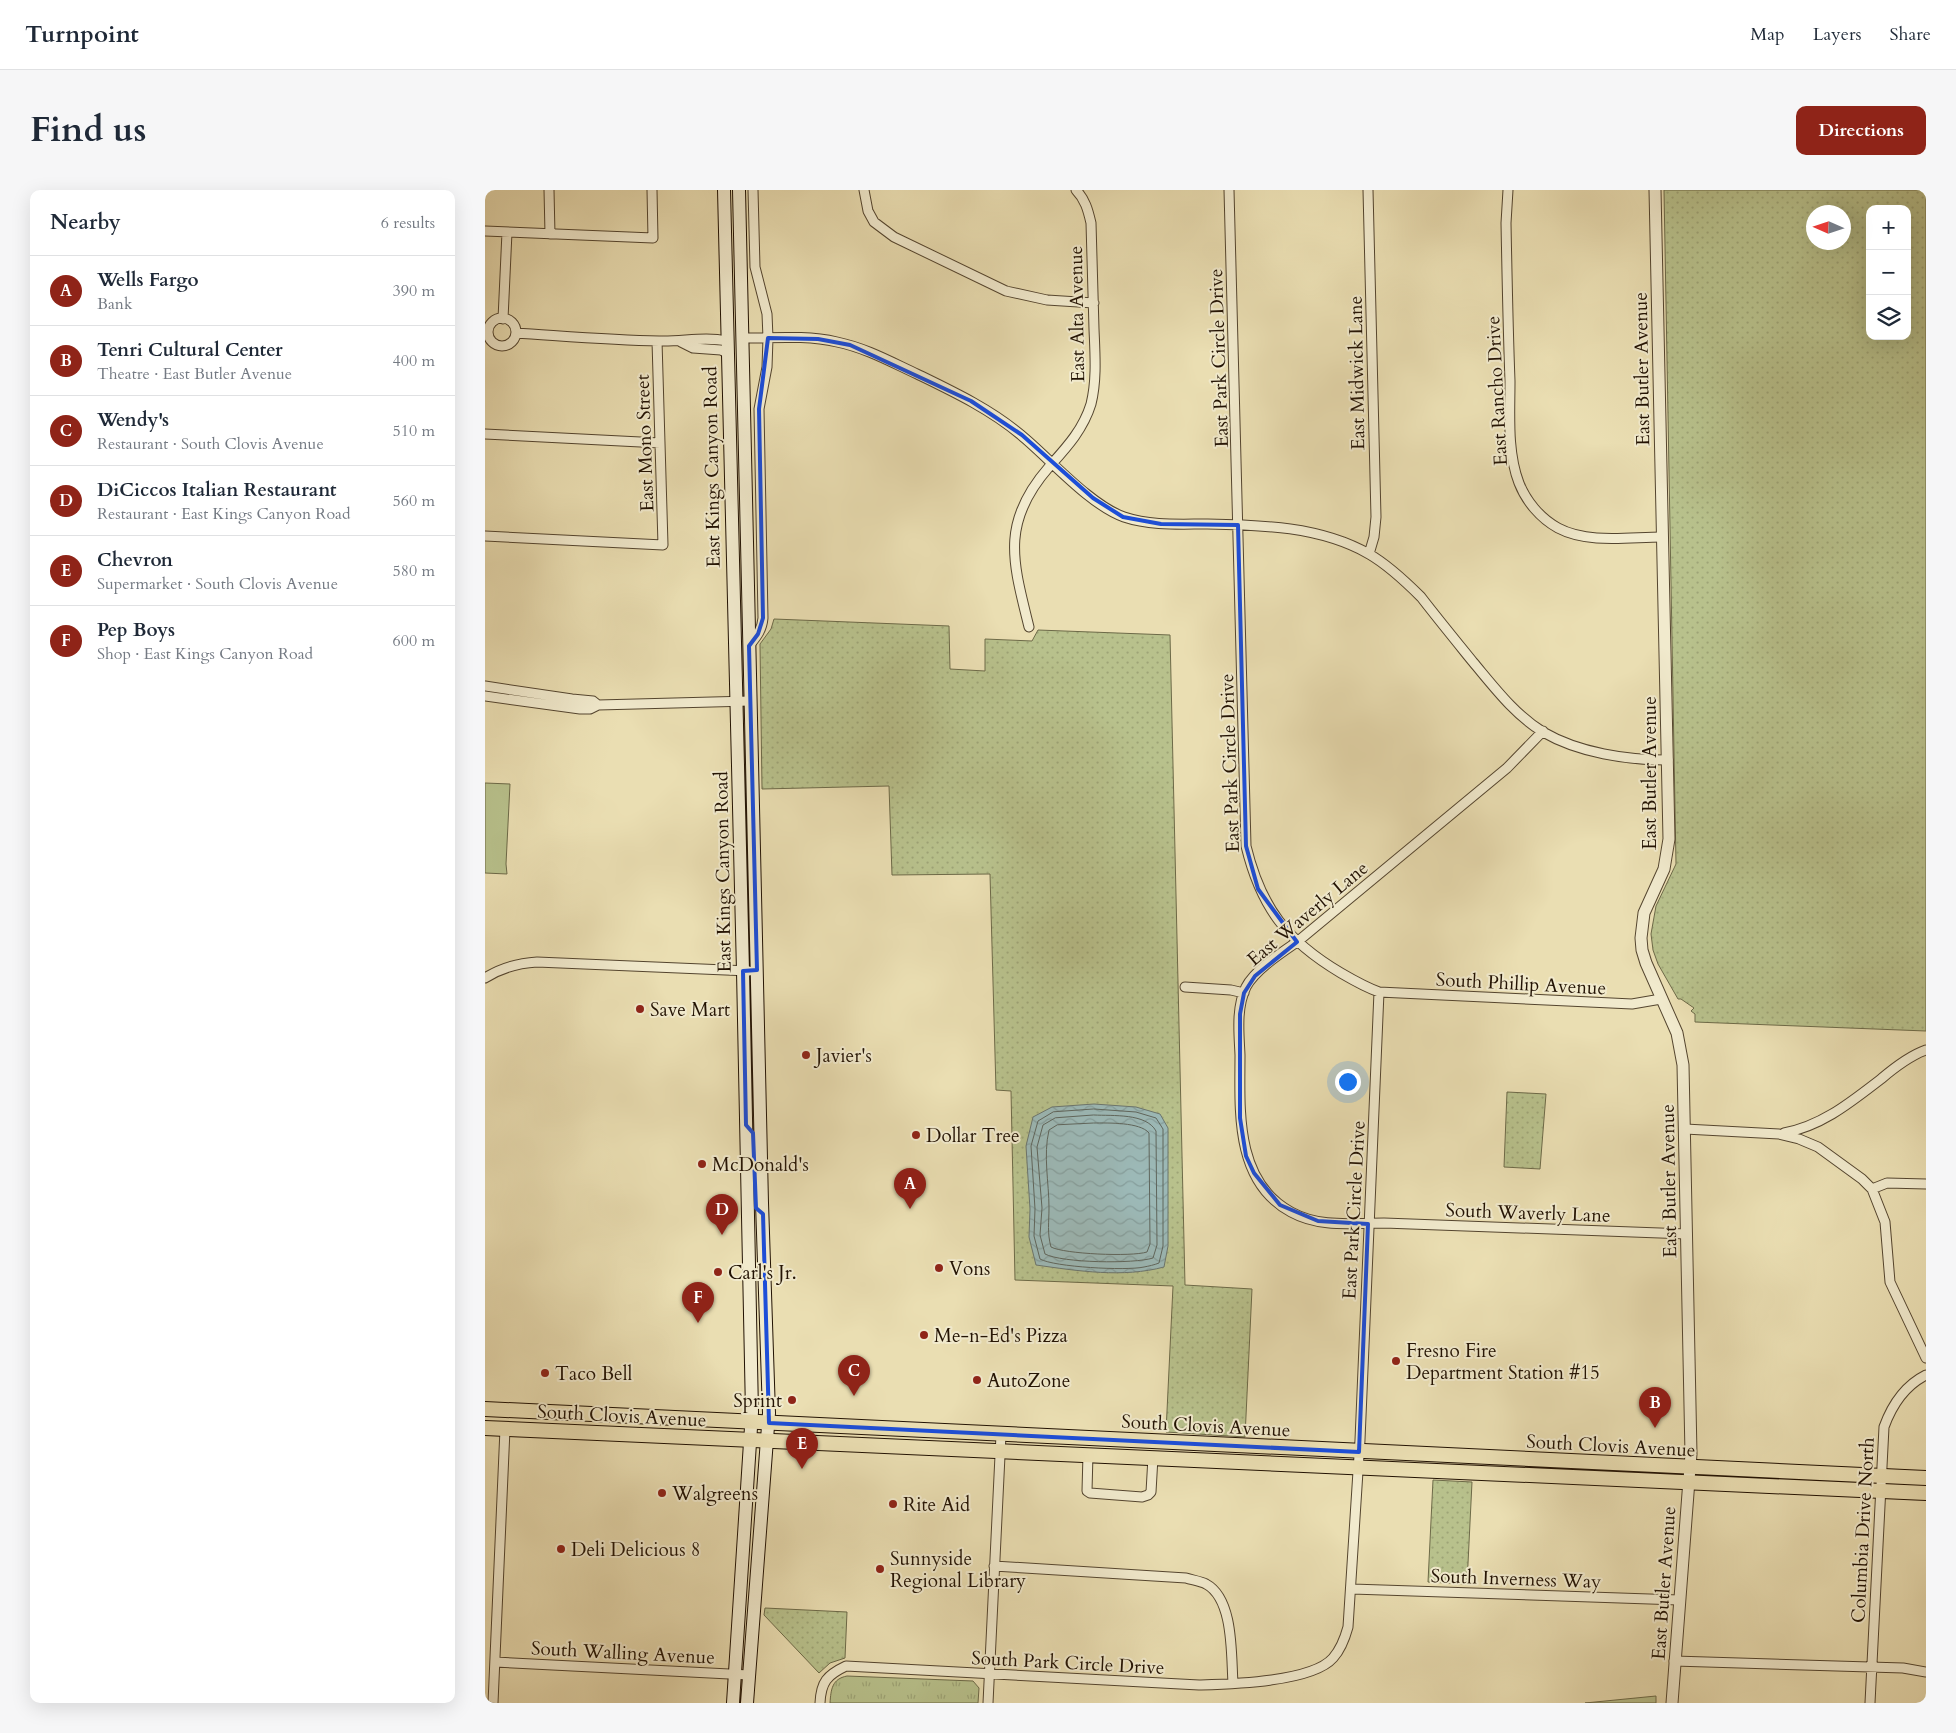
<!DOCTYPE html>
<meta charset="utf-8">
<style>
:root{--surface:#fff;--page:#f6f6f7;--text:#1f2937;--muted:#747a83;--line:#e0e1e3;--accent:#8f2418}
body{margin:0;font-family:Cardo,serif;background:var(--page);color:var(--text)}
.controls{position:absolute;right:15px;top:15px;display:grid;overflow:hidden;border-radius:10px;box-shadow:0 5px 20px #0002}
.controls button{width:45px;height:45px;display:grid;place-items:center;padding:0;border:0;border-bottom:1px solid var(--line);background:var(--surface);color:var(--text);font:25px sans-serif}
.compass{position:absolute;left:1321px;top:15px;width:45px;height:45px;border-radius:50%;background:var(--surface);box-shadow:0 5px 20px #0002;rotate:273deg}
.you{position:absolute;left:862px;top:891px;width:18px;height:18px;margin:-12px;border:4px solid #fff;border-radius:50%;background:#1a73e8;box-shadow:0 0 0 8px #1a73e833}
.badge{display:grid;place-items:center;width:32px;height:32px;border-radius:50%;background:var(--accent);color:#fff;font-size:16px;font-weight:700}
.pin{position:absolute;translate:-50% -41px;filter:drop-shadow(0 1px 2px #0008)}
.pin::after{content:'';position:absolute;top:26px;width:18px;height:15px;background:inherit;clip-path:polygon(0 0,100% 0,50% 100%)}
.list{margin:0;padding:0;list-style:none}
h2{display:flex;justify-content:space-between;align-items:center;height:65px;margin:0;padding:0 20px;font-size:21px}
h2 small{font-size:16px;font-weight:400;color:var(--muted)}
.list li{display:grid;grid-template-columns:32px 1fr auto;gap:15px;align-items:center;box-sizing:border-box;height:70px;padding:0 20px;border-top:1px solid var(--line)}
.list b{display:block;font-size:19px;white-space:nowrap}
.list p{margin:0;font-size:16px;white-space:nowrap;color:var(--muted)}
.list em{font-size:16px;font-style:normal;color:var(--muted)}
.icon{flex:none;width:28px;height:28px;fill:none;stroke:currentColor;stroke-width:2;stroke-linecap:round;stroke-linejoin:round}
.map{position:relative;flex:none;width:1441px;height:1513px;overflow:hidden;border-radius:10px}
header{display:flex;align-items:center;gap:30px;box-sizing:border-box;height:70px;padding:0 25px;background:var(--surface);border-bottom:1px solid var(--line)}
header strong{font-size:24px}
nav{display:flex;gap:28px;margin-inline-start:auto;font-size:18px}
.intro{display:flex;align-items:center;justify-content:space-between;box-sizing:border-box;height:120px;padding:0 30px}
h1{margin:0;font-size:35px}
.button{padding:12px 22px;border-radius:10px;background:var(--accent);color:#fff;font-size:18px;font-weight:700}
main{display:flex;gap:30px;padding:0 30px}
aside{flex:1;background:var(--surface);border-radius:10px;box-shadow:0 5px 20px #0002}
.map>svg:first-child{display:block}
.grass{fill:url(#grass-dots);stroke:#6d6a48;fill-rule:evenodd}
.park{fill:url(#park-tufts);stroke:#6d6a48}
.pitch{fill:#b8c18c;stroke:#6d6a48}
.water{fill:url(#water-waves);stroke:#6b766f}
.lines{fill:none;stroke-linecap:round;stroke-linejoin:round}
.shore{stroke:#5f665d;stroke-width:1}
.minor-casing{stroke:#54452f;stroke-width:11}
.tertiary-casing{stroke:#54452f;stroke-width:13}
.secondary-casing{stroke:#221203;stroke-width:14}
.primary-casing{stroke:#221203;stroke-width:16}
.minor{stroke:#f1eacd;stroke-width:9}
.tertiary{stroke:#f1eacd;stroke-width:11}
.secondary{stroke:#f1eacd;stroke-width:12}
.primary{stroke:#eadeb2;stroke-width:14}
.marked{fill:none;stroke:#1d4ed8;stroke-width:4;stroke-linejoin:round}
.poi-dot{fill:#8f2418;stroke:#f1eacd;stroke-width:2}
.labels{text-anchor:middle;stroke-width:4;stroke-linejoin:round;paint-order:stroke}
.street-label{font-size:19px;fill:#221203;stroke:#f1eacd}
.poi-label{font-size:19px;fill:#221203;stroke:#f1eacd;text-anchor:start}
</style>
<header>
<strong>Turnpoint</strong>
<nav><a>Map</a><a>Layers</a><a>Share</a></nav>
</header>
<div class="intro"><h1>Find us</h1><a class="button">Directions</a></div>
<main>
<aside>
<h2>Nearby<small>6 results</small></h2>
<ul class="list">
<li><span class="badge">A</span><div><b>Wells Fargo</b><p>Bank</p></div><em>390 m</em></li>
<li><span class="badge">B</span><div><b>Tenri Cultural Center</b><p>Theatre · East Butler Avenue</p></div><em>400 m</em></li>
<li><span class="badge">C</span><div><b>Wendy's</b><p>Restaurant · South Clovis Avenue</p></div><em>510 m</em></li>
<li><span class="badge">D</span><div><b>DiCiccos Italian Restaurant</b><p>Restaurant · East Kings Canyon Road</p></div><em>560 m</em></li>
<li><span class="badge">E</span><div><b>Chevron</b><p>Supermarket · South Clovis Avenue</p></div><em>580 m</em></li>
<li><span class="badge">F</span><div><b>Pep Boys</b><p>Shop · East Kings Canyon Road</p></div><em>600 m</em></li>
</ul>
</aside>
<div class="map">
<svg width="1441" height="1513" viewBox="0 0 1441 1513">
<defs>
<pattern id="grass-dots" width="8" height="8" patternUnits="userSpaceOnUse" patternTransform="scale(1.25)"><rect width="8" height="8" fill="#b8c18c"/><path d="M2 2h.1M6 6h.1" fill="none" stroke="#9ea577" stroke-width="1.8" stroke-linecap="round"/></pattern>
<pattern id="park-tufts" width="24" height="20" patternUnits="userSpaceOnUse" patternTransform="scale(1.25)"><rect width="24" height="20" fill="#b8c18c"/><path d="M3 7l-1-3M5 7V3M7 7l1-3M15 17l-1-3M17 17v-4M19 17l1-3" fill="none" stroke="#9ea577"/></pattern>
<pattern id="water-waves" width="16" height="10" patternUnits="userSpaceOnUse" patternTransform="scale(1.25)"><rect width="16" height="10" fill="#9cb9b7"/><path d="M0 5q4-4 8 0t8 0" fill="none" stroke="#869e9c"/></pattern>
</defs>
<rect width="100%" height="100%" fill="#eadeb2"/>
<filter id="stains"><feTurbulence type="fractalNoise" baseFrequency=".004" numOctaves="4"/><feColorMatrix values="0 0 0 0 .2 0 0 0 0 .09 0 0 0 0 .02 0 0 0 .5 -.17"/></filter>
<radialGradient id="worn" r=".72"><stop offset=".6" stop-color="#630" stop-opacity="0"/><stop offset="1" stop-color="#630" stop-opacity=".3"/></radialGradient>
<!-- grass -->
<path class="grass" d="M1179 0H1441V841L1210 832V824L1206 821 1209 818 1196 809H1193L1173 774 1168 760 1166 744 1171 716 1191 674ZM1385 19H1422V146H1385ZM1328 22H1358V52H1328Z
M289 429 464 436 465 479 500 481V449L547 451 553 440 685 445 700 1095 767 1099 760 1247 681 1242 688 1096 530 1090 526 901 511 900 505 684 407 685 404 596 277 599 275 454 286 439Z
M1022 902 1061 904 1055 979 1019 977Z
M948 1290 987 1292 982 1394 943 1392Z
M280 1418 362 1422 360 1468 345 1473 334 1483 279 1425Z"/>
<!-- park -->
<path class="park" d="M362 1486 488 1491 494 1498 493 1513H345C346 1499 347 1489 362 1486Z
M1171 1506V1513H1100Z"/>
<!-- pitch -->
<path class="pitch" d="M0 593 25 594 21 674 22 684 0 683Z"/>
<!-- water -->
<path class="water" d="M609 914 651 917 675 924 683 938V1056L679 1077C638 1088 593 1081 551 1075L544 1047 545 1019 541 956 548 927 567 917Z"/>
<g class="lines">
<!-- shore -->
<path class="shore" d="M609 919 651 922 671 928 678 939V1056L674 1073C669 1075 664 1076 659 1077 641 1081 569 1077 555 1069L549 1046 550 1019 546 956 553 931 568 922Z
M609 925C628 926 661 923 671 941L672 1055 668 1068C649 1074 577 1073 560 1064L555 1045 557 1018 552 957 558 935 570 928Z
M609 933C623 933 655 932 664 943L665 1054 662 1062C646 1067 579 1064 566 1057 562 1043 564 1032 564 1018 564 992 558 966 564 940L572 935Z"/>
<!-- minor casing -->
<g class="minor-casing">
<path id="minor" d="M64 0 65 44
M379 0 383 21 389 32 409 47 521 101 562 110 609 113
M883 0 891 327 889 347 884 364
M1023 0 1021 33C1022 86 1023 139 1025 191 1025 224 1022 262 1034 293 1041 311 1055 328 1073 338 1103 354 1144 347 1177 347
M0 41 168 48 167 0
M3 142a14 14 0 1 1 28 0a14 14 0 1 1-28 0Z
M18 129 22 42
M31 143C79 146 126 150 174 151 197 152 219 146 242 151
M258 148C289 148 321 145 352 152 381 158 406 172 432 184 469 202 505 219 536 245 565 269 605 315 639 327 666 336 694 334 722 334 776 335 835 336 884 364 903 375 920 391 936 407 953 429 971 451 988 472 1009 497 1030 525 1058 542 1094 563 1142 570 1183 570
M196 152 208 158 236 160 242 163
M0 244 175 253
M0 346 178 355 172 151
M544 437C528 372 515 333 564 277 581 258 598 240 606 214 612 190 610 164 609 139 608 103 607 68 606 33 603 20 600 9 591 0
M264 456C272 446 277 440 278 428L274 219 282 177 283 148 282 124 270 77 268 0
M0 496 87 509 108 511 113 515
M0 506 95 519H105L113 515 265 511
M1058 541 1022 578 812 752C796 763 770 780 761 797 751 818 754 843 755 865 755 919 749 991 806 1022 835 1038 867 1033 899 1033L1202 1044
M0 788C16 778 34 773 52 772L264 781
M700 797 746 800 759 803
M894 802 1147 814 1176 809
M1200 939 1294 944 1314 949 1333 957 1377 989 1387 999 1400 1032 1405 1092 1441 1168
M1299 943C1337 936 1366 912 1396 889 1409 878 1424 866 1441 860
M1387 999 1402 993 1441 994
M603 1264 602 1301 605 1303 657 1307 663 1305 666 1302 668 1267
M509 1376 701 1388C707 1390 715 1391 721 1394 749 1409 746 1465 748 1493
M867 1399 1194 1410
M1189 1471 1418 1478 1441 1482
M10 1472 264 1485
M8 1513 20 1239
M335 1513C336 1492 342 1485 361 1476L714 1495C746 1494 827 1492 848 1468 856 1459 860 1448 863 1437L875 1250 894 802C880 797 868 790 856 783 802 751 776 718 761 656L744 0
M503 1513 516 1245
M1385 1513 1399 1237C1407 1215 1419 1196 1441 1185"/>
</g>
<!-- tertiary casing -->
<g class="tertiary-casing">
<path id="tertiary" d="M1170 0 1184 649 1179 679 1159 723 1156 748 1157 760 1161 773 1192 843 1198 875 1206 1264 1187 1513"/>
</g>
<!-- secondary casing -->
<g class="secondary-casing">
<path id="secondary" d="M239 0 258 781 267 1222 248 1513
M254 0 277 1013 284 1223 262 1513"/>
</g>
<!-- primary casing -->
<g class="primary-casing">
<path id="primary" d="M0 1219 1441 1288
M0 1238 1441 1303"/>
</g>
<!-- minor -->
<use href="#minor" class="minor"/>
<!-- tertiary -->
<use href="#tertiary" class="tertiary"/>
<!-- secondary -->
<use href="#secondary" class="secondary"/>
<!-- primary -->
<use href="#primary" class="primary"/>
</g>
<!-- marked area -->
<path class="marked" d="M283 148 333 149 365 155 486 211 537 245 608 308 638 327 676 334 753 335 761 656 773 699 812 752 770 786 759 803 755 824V928L761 966 769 983 795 1015 833 1031 883 1034 874 1262 284 1233 278 1024 271 1018 268 943 261 935 258 781 272 780 264 456 273 444 278 428 274 219Z"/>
<!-- markers -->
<g class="poi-dot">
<circle cx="155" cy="819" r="5"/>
<circle cx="321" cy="865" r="5"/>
<circle cx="431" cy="945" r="5"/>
<circle cx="217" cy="974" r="5"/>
<circle cx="454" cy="1078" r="5"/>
<circle cx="233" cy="1082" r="5"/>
<circle cx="439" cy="1145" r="5"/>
<circle cx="911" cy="1171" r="5"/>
<circle cx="60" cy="1183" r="5"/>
<circle cx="492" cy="1190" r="5"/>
<circle cx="307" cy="1210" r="5"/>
<circle cx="177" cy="1303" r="5"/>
<circle cx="408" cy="1314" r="5"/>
<circle cx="76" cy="1359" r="5"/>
<circle cx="395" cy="1379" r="5"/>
</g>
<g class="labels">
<!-- street labels -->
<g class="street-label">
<text transform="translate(591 124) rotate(-91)" y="7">East Alta Avenue</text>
<text transform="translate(733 168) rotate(-92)" y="7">East Park Circle Drive</text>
<text transform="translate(1156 179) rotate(-91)" y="7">East Butler Avenue</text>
<text transform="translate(871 183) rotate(-91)" y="7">East Midwick Lane</text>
<text transform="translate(1011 201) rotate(-93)" y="7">East Rancho Drive</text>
<text transform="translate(159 253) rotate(-92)" y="7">East Mono Street</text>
<text transform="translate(226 277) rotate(-91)" y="7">East Kings Canyon Road</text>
<text transform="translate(744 573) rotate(-92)" y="7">East Park Circle Drive</text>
<text transform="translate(1164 583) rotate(-90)" y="7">East Butler Avenue</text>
<text transform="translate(237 682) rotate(-91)" y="7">East Kings Canyon Road</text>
<text transform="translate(822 723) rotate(-40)" y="7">East Waverly Lane</text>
<text transform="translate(1036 793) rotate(3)" y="7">South Phillip Avenue</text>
<text transform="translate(1183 991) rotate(-91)" y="7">East Butler Avenue</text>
<text transform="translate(868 1020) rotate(-87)" y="7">East Park Circle Drive</text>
<text transform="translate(1043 1022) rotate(2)" y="7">South Waverly Lane</text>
<text transform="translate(137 1225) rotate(3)" y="7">South Clovis Avenue</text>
<text transform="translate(721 1235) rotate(3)" y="7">South Clovis Avenue</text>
<text transform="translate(1126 1255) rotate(3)" y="7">South Clovis Avenue</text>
<text transform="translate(1377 1340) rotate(-87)" y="7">Columbia Drive North</text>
<text transform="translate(1031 1388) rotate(2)" y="7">South Inverness Way</text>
<text transform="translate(1178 1393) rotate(-86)" y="7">East Butler Avenue</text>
<text transform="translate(138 1462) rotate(3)" y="7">South Walling Avenue</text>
<text transform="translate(583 1472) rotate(3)" y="7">South Park Circle Drive</text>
</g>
<!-- poi labels -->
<g class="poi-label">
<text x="165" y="826">Save Mart</text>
<text x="331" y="872">Javier's</text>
<text x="441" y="952">Dollar Tree</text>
<text x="227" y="981">McDonald's</text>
<text x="464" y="1085">Vons</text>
<text x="243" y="1089">Carl's Jr.</text>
<text x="449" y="1152">Me-n-Ed's Pizza</text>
<text x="921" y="1167">Fresno Fire<tspan x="921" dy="22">Department Station #15</tspan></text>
<text x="70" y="1190">Taco Bell</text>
<text x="502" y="1197">AutoZone</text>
<text x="297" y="1217" text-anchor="end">Sprint</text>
<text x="187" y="1310">Walgreens</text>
<text x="418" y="1321">Rite Aid</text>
<text x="86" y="1366">Deli Delicious 8</text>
<text x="405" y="1375">Sunnyside<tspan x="405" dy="22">Regional Library</tspan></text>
</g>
</g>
<rect width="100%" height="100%" filter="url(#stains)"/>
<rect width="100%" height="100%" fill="url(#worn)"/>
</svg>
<div class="controls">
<button>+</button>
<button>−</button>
<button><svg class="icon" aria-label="layers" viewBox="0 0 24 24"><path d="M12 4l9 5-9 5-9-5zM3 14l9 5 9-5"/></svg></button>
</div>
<svg class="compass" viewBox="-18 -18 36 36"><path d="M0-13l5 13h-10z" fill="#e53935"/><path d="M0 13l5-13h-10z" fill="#747a83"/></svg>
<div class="you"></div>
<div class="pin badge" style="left:425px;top:1019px">A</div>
<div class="pin badge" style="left:1170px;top:1238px">B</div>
<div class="pin badge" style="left:369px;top:1206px">C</div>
<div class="pin badge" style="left:237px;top:1045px">D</div>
<div class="pin badge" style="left:317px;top:1279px">E</div>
<div class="pin badge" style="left:213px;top:1133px">F</div>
</div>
</main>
